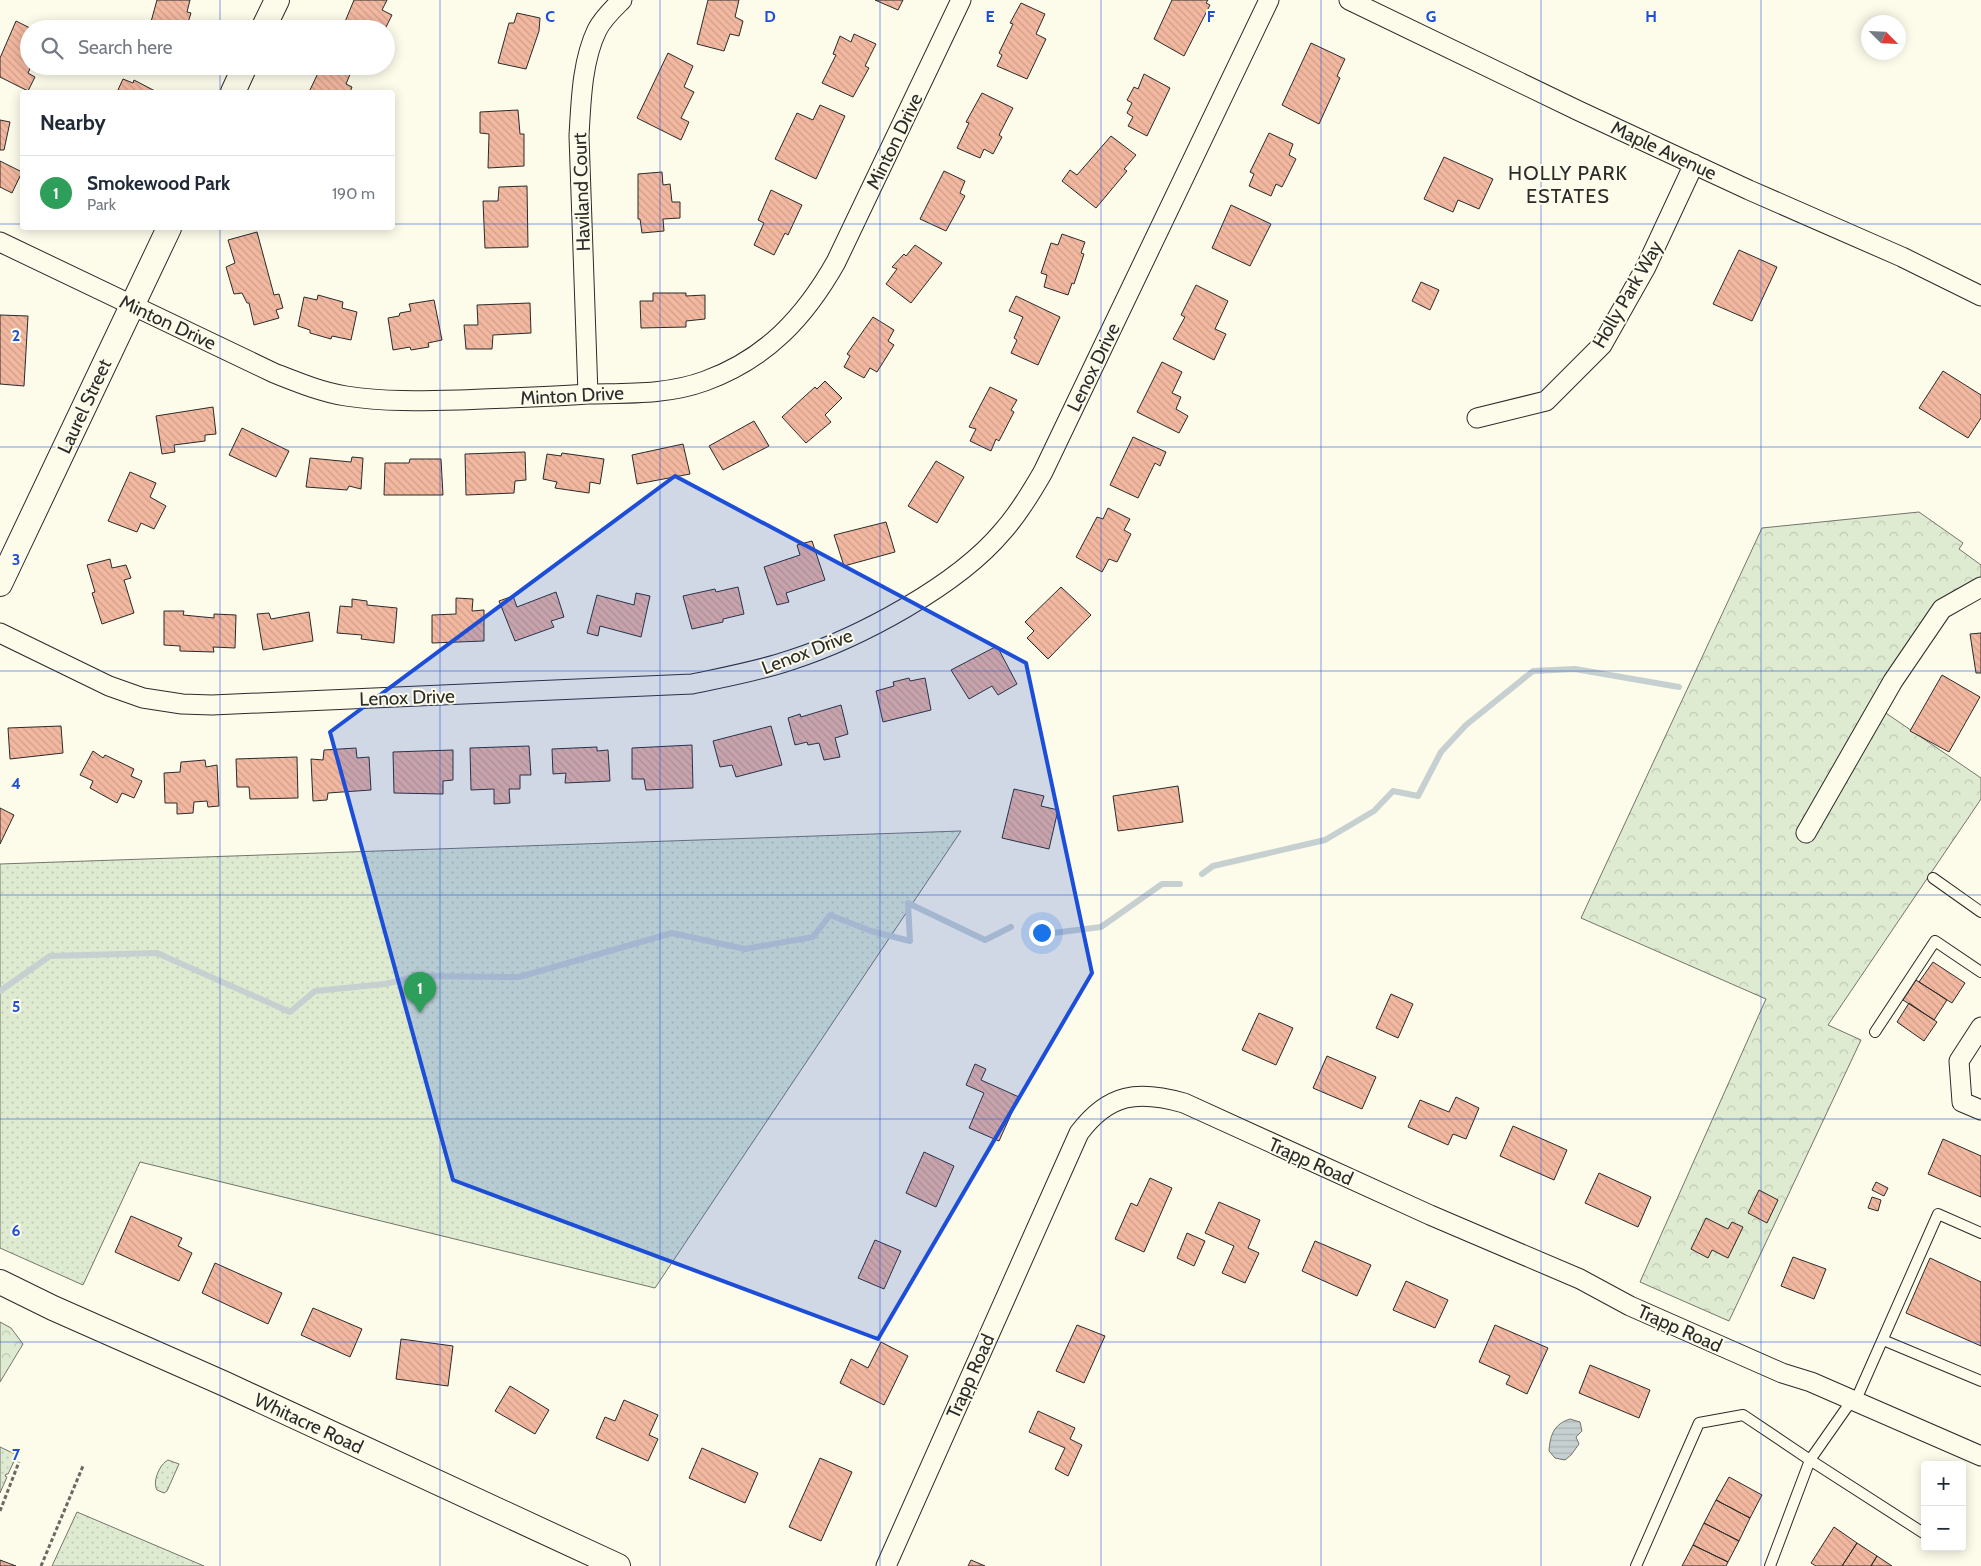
<!DOCTYPE html>
<meta charset="utf-8">
<style>
:root{--surface:#fff;--page:#f2f2f3;--text:#1f2937;--muted:#747a83;--line:#e0e1e3;--accent:#1a73e8}
body{margin:0;font-family:Cabin,sans-serif;background:var(--page);color:var(--text)}
.controls{position:absolute;right:15px;bottom:15px;display:grid;overflow:hidden;border-radius:5px;box-shadow:0 2px 12px #0003}
.controls button{width:45px;height:45px;display:grid;place-items:center;padding:0;border:0;border-bottom:1px solid var(--line);background:var(--surface);color:var(--text);font:25px sans-serif}
.compass{position:absolute;left:1861px;top:15px;width:45px;height:45px;border-radius:50%;background:var(--surface);box-shadow:0 2px 12px #0003;rotate:114deg}
.you{position:absolute;left:1041px;top:932px;width:18px;height:18px;margin:-12px;border:4px solid #fff;border-radius:50%;background:#1a73e8;box-shadow:0 0 0 8px #1a73e833}
.badge{display:grid;place-items:center;width:32px;height:32px;border-radius:50%;background:var(--accent);color:#fff;font-size:16px;font-weight:700}
.pin{position:absolute;translate:-50% -41px;filter:drop-shadow(0 1px 2px #0008)}
.pin::after{content:'';position:absolute;top:26px;width:18px;height:15px;background:inherit;clip-path:polygon(0 0,100% 0,50% 100%)}
.list{margin:0;padding:0;list-style:none}
h2{display:flex;justify-content:space-between;align-items:center;height:65px;margin:0;padding:0 20px;font-size:21px}
h2 small{font-size:16px;font-weight:400;color:var(--muted)}
.list li{display:grid;grid-template-columns:32px 1fr auto;gap:15px;align-items:center;box-sizing:border-box;height:75px;padding:0 20px;border-top:1px solid var(--line)}
.list b{display:block;font-size:19px;white-space:nowrap}
.list p{margin:0;font-size:16px;white-space:nowrap;color:var(--muted)}
.list em{font-size:16px;font-style:normal;color:var(--muted)}
.icon{flex:none;width:28px;height:28px;fill:none;stroke:currentColor;stroke-width:2;stroke-linecap:round;stroke-linejoin:round}
.map{position:relative;flex:none;width:1981px;height:1566px;overflow:hidden}
.search{position:absolute;background:var(--surface);box-shadow:0 2px 12px #0003;left:20px;top:20px;width:375px;height:55px;display:flex;align-items:center;gap:12px;box-sizing:border-box;padding:0 18px;border-radius:28px;color:var(--muted);font-size:19px}
.panel{position:absolute;background:var(--surface);box-shadow:0 2px 12px #0003;left:20px;top:90px;width:375px;height:140px;border-radius:5px}
.map>svg:first-child{display:block}
.grass{fill:url(#grass-dots);stroke:#74746e}
.forest{fill:url(#forest-crowns);stroke:#74746e}
.water{fill:url(#water-rules);stroke:#74746e}
.lines{fill:none;stroke-linecap:round;stroke-linejoin:round}
.stream{stroke:#c7d0d0;stroke-width:6}
.building{fill:url(#building-back-hatch);stroke:#2b2b2b}
.service-casing{stroke:#2b2b2b;stroke-width:12}
.minor-casing{stroke:#2b2b2b;stroke-width:21}
.tertiary-casing{stroke:#2b2b2b;stroke-width:26}
.path{stroke:#6a6964;stroke-width:3;stroke-dasharray:4 2.5;stroke-linecap:butt}
.service{stroke:#fdfbea;stroke-width:10}
.minor{stroke:#fdfbea;stroke-width:19}
.tertiary{stroke:#fdfbea;stroke-width:24}
.marked{fill:#1d4ed8;fill-opacity:0.2;stroke:#1d4ed8;stroke-width:4;stroke-linejoin:round}
.grid{fill:none;stroke:#1d4ed8;stroke-width:1;stroke-opacity:0.55}
.labels{text-anchor:middle;stroke-width:4;stroke-linejoin:round;paint-order:stroke}
.street-label{font-size:19px;fill:#2b2b2b;stroke:#fdfbea}
.neighbourhood-label{font-size:20px;letter-spacing:1px;fill:#2b2b2b;stroke:#fdfbea}
.grid-label{font-size:16px;text-anchor:middle;font-weight:bold;fill:#1d4ed8;stroke:#fdfbea;stroke-width:4;stroke-linejoin:round;paint-order:stroke}
</style>
<div class="map">
<svg width="1981" height="1566" viewBox="0 0 1981 1566">
<defs>
<pattern id="grass-dots" width="8" height="8" patternUnits="userSpaceOnUse" patternTransform="scale(1.25)"><rect width="8" height="8" fill="#deebd1"/><path d="M2 2h.1M6 6h.1" fill="none" stroke="#bfcab4" stroke-width="1.8" stroke-linecap="round"/></pattern>
<pattern id="forest-crowns" width="20" height="18" patternUnits="userSpaceOnUse" patternTransform="scale(1.25)"><rect width="20" height="18" fill="#deebd1"/><path d="M2 6a3 3 0 1 1 6 0M12 15a3 3 0 1 1 6 0" fill="none" stroke="#bfcab4"/></pattern>
<pattern id="water-rules" width="6" height="5" patternUnits="userSpaceOnUse" patternTransform="scale(1.25)"><rect width="6" height="5" fill="#c7d0d0"/><path d="M0 2.5h6" fill="none" stroke="#abb3b3"/></pattern>
<pattern id="building-back-hatch" width="6" height="6" patternUnits="userSpaceOnUse" patternTransform="scale(1.25)"><rect width="6" height="6" fill="#f2b8a0"/><path d="M-1 5l2 2M0 0l6 6M5-1l2 2" fill="none" stroke="#d09e8a"/></pattern>
</defs>
<rect width="100%" height="100%" fill="#fdfbea"/>
<!-- grass -->
<path class="grass" d="M961 831 655 1288 140 1162 83 1285 0 1248V864Z
M0 1447 17 1455 8 1474H6L5 1476 7 1477 0 1493Z
M168 1460 179 1464 167 1491 164 1493 157 1490C152 1481 160 1464 168 1460Z
M77 1512 204 1566H52Z"/>
<!-- forest -->
<path class="forest" d="M1919 512 1963 543 1959 549 1981 565V588L1954 602 1877 707 1981 778V799L1828 1025 1861 1040 1729 1321 1640 1282 1766 999 1581 918 1762 528Z
M0 1322 11 1328 23 1344 0 1382Z"/>
<!-- water -->
<path class="water" d="M1570 1419 1580 1422 1582 1431 1576 1437 1579 1444 1571 1455 1565 1460 1555 1458 1549 1451C1550 1435 1554 1424 1570 1419Z"/>
<g class="lines">
<!-- stream -->
<path class="stream" d="M1202 874 1213 866 1325 840 1374 811 1393 791 1418 796 1441 752 1466 725 1533 671 1575 669 1679 687
M1045 934 1101 927 1162 884H1180
M0 991 50 956 157 953 290 1012 315 991 385 984 419 976 519 977 672 933 745 949 813 937 830 915 871 931 910 941 908 903 985 940 1011 927"/>
</g>
<!-- building -->
<path class="building" d="M157 0H190L187 12 191 13 186 29H149Z
M354 0H387L382 10 392 15 385 29H342Z
M708 0H739L735 17 743 21 739 36 730 34 724 51 697 44Z
M875 0H903L898 10Z
M1172 0H1208L1206 3 1210 5 1184 56 1154 39Z
M1021 3 1045 14 1036 34 1046 39 1027 79 997 66 1002 55 999 53 1013 24 1010 23Z
M517 13 540 18 539 31 526 69 498 63 509 23H514Z
M16 21 32 29H29V66H31L28 73 35 77 28 91 0 77V58Z
M854 34 876 44 865 66 869 68 853 97 822 83 836 55 833 54 840 36 851 42Z
M1311 43 1345 59 1337 76 1340 78 1319 124 1282 105Z
M668 53 693 66 684 87 694 92 681 118 689 122 681 140 637 118Z
M326 66H337L351 72 346 84 352 87 350 92H309L319 71 323 73Z
M1144 74 1170 88 1147 136 1128 126 1133 117 1127 113 1132 103 1127 100 1134 87 1138 89Z
M123 79 133 83 134 80 155 91 154 92H117Z
M982 93 1013 108 999 135 1002 137 993 154 984 149 980 158 957 148 969 123 966 122Z
M820 105 845 116 816 179 775 159 797 113 813 120Z
M518 110 520 134H524V166L488 168 489 134 480 133V112Z
M0 120 10 122 4 150H0Z
M1269 133 1293 144 1289 155 1296 159 1282 187 1276 184 1271 196 1249 186 1254 174 1250 172Z
M1111 136 1136 155 1124 169 1127 171 1096 208 1062 181 1070 170 1077 175Z
M1444 157 1493 179 1479 209 1458 200 1453 212 1424 199Z
M0 161 22 172 12 193 0 187Z
M944 171 965 181 960 193 965 196 946 231 920 219Z
M662 172 663 185 670 184 672 202H680V218L663 219 664 231 642 233 640 219H638V174Z
M527 186 528 247 485 248 483 201H498L499 187Z
M771 190 802 205 788 235 785 233 774 255 754 245 764 223 758 220Z
M1231 205 1271 224 1250 266 1212 248Z
M257 232 274 295 279 294 283 308 276 310 279 318 254 325 249 303H247L242 293 234 294 226 267 235 263 228 240Z
M1062 234 1085 242 1081 253 1084 254 1074 284 1072 283 1068 295 1044 287 1047 275 1041 273 1051 243 1058 245Z
M915 245 942 263 911 303 886 284 897 269 892 267 904 254 906 256Z
M1739 250 1777 267 1752 321 1713 304Z
M1421 282 1439 290 1430 310 1412 301Z
M1196 285 1228 301 1215 329 1226 334 1214 360 1173 339 1185 317 1181 315Z
M653 293H686V296L705 295V319L686 321V327L641 328 640 301H653Z
M318 295 343 302 342 308 357 312 351 340 332 336 331 339 310 333V330L298 326 304 297 317 300Z
M1016 296 1060 317 1038 365 1011 353 1017 340 1014 338 1023 317 1009 311Z
M434 300 442 340 428 343 429 347 411 350 410 347 393 350 388 318 399 316 400 313 411 311 409 304Z
M530 303 531 333 493 335 492 349H466L464 325H478L477 305Z
M0 315 28 316 24 386 0 384Z
M873 317 894 330 888 341 894 345 877 372 870 368 864 378 844 367 850 356 847 354Z
M1162 362 1182 372 1172 393 1181 397 1176 409 1188 416 1179 433 1137 412Z
M1943 371 1981 395V418L1968 438 1919 408Z
M825 381 842 398 825 415 831 422 806 443 782 417 815 387 817 389Z
M990 387 1017 400 1011 410 1014 412 999 441 996 439 991 451 970 441 976 429 969 427Z
M213 407 216 434 205 435V441L174 445 175 452 162 454 156 416Z
M754 421 769 446 723 470 709 446Z
M242 428 289 451 276 477 229 455Z
M1133 437 1166 452 1160 466 1155 463 1138 498 1110 485Z
M683 444 690 474 637 484 632 455Z
M525 452 526 480 515 481 514 493 466 495 465 454Z
M562 453 604 459 600 484 590 482 589 493 555 488 557 482 543 479 547 454 561 456Z
M352 457 363 458 361 489 349 486 347 490 306 487 310 458 351 462Z
M410 459H441L443 495H384L385 463H409Z
M936 461 964 477 937 523 908 506Z
M130 472 156 483 150 497 166 506 154 529 141 523 137 532 108 521Z
M1108 508 1130 519 1124 530 1131 534 1117 562 1109 559 1102 572 1076 557 1097 517 1103 519Z
M886 522 895 552 844 566 834 535Z
M812 541 825 580 786 593 789 602 777 605 764 567 800 555 797 545Z
M110 559 112 568 126 565 131 578 124 580 134 613 102 624 92 593 95 592 87 565Z
M738 587 744 614 723 619V622L692 629 683 596 715 589 716 592Z
M1061 587 1091 615 1048 659 1027 638 1034 631 1025 622Z
M556 592 564 617 551 621 554 627 515 641 499 601 513 596 517 607Z
M636 593 650 596 641 637 600 626 598 636 587 633 597 595 634 605Z
M456 598 473 599 472 611 484 610V641L432 643V615L456 614Z
M352 599 367 601V605L397 608 394 643 361 639 362 635 337 633 340 606 352 607Z
M164 611H184L183 615 214 618V614L236 615 235 648 213 647 214 652 180 651V646L164 645Z
M309 612 313 641 263 650 257 614 269 613 271 619Z
M1981 633V673H1976L1970 634Z
M997 646 1017 684 998 695 992 686 969 699 951 670Z
M1942 675 1980 697 1949 752 1910 731Z
M909 678 910 681 925 678 931 710 883 722 876 691 894 686 893 682Z
M841 705 848 734 835 738 840 757 824 760 819 743 808 745 807 742 795 745 788 718 800 714 801 717Z
M61 726 63 753 10 759 8 728Z
M771 726 782 765 736 777 732 765 720 767 713 741Z
M692 745 693 788 646 790 644 779H632V748Z
M529 746 531 775H520V789H509L510 803 494 804V789L471 790 470 748Z
M597 747V751L608 750 610 781 565 783 566 773 553 774 552 749Z
M356 748 357 758 369 757 371 790 328 793 327 800 313 801 311 759 323 760 324 750Z
M453 750V780L443 781V794L394 793 393 752Z
M93 751 103 758 105 755 134 769 131 776 142 781 134 798 122 793 117 803 90 788 93 781 80 775Z
M297 757 298 798 250 799 249 787H237L236 759Z
M205 760 206 767 217 765 219 806 208 807 207 801 194 802 193 813 177 814V803H165L164 773 180 772 181 762Z
M1178 786 1183 822 1118 831 1113 796Z
M1014 789 1044 796 1041 806 1058 810 1049 849 1002 838Z
M0 808 14 815 0 844Z
M1933 962 1965 983 1952 1003 1919 982Z
M1916 980 1947 1000 1934 1020 1903 1000Z
M1391 994 1413 1004 1398 1038 1376 1028Z
M1909 1003 1937 1022 1924 1041 1897 1022Z
M1259 1013 1293 1028 1276 1065 1242 1050Z
M1327 1056 1376 1077 1362 1109 1313 1088Z
M975 1064 986 1069 981 1080 1019 1097 999 1141 969 1128 984 1093 966 1085Z
M1456 1097 1479 1108 1466 1139 1453 1134 1448 1145 1408 1127 1420 1100 1449 1112Z
M1513 1126 1567 1150 1554 1180 1500 1156Z
M1943 1139 1981 1156V1197L1928 1174Z
M924 1152 954 1166 936 1207 906 1193Z
M1599 1173 1651 1197 1638 1227 1585 1203Z
M1150 1178 1172 1188 1144 1252 1115 1239 1131 1203 1137 1206Z
M1876 1182 1888 1188 1884 1196 1872 1190Z
M1759 1190 1778 1200 1767 1223 1748 1213Z
M1872 1197 1881 1200 1878 1211 1868 1208Z
M1219 1202 1260 1220 1248 1248 1259 1253 1245 1283 1222 1273 1234 1246 1205 1233Z
M131 1216 182 1238 178 1246 192 1253 179 1281 115 1252Z
M1706 1218 1728 1229 1732 1222 1743 1227 1728 1258 1712 1250 1708 1258 1691 1249Z
M1187 1233 1205 1241 1194 1266 1177 1258Z
M875 1240 901 1251 884 1289 858 1278Z
M1315 1241 1371 1265 1357 1296 1302 1271Z
M1793 1257 1826 1269 1814 1299 1781 1286Z
M1930 1258 1981 1282V1346L1906 1313Z
M215 1263 282 1293 268 1324 202 1293Z
M1406 1281 1448 1300 1435 1328 1393 1310Z
M313 1308 362 1329 350 1357 301 1335Z
M1077 1325 1105 1336 1084 1383 1056 1371Z
M1495 1325 1548 1348 1527 1394 1506 1384 1510 1376 1479 1362Z
M401 1339 453 1346 448 1386 396 1379Z
M881 1342 908 1356 884 1405 840 1383 851 1359 868 1368Z
M1590 1365 1650 1390 1639 1418 1579 1393Z
M510 1386 549 1410 535 1434 495 1411Z
M624 1400 658 1415 649 1435 658 1439 648 1461 596 1438 605 1417 615 1421Z
M1038 1411 1075 1428 1070 1439 1082 1445 1068 1476 1055 1469 1065 1448 1029 1432Z
M702 1448 758 1473 745 1503 689 1478Z
M820 1458 852 1472 821 1541 789 1527Z
M1729 1477 1762 1495 1750 1518 1716 1500Z
M1716 1500 1750 1518 1739 1541 1704 1523Z
M1704 1523 1739 1541 1728 1562 1693 1545Z
M1834 1527 1857 1543 1842 1566H1816L1811 1563Z
M1857 1543 1877 1556 1871 1566H1842Z
M1693 1545 1728 1562 1726 1566H1682Z
M1877 1556 1892 1566H1871Z
M0 1560 16 1566H0Z
M971 1560 985 1566H968Z"/>
<g class="lines">
<!-- service casing -->
<g class="service-casing">
<path id="service" d="M1933 878 1981 912
M1875 1032 1935 941 1981 972
M1883 1340 1981 1381
M1855 1402 1938 1214 1981 1233
M1636 1566 1699 1423 1743 1415 1810 1460 1925 1534
M1770 1566 1810 1460 1852 1400"/>
</g>
<!-- minor casing -->
<g class="minor-casing">
<path id="minor" d="M1349 0 1579 111 1749 190 1902 257 1981 296
M0 242 274 373C297 382 321 392 346 396 384 402 421 401 459 400 502 398 545 397 588 394 627 393 667 395 705 381 766 359 805 317 836 262L961 0
M588 394 579 136C581 101 582 61 597 30 603 18 613 9 622 0
M1477 418 1546 401 1602 345 1646 267 1694 164
M0 633 109 686 143 698 182 704 212 705 692 684C725 677 759 671 791 660 859 638 957 586 1003 531 1019 513 1031 493 1043 472L1269 0
M1806 833 1893 681 1942 609 1981 587
M1981 1027 1959 1061 1962 1102 1981 1110
M886 1566 1079 1133C1109 1093 1138 1090 1184 1103L1430 1215 1580 1279 1630 1306 1782 1373 1811 1382 1981 1456"/>
</g>
<!-- tertiary casing -->
<g class="tertiary-casing">
<path id="tertiary" d="M263 29 277 0
M233 92 245 66
M0 584 169 228
M0 1282 53 1308 225 1384 618 1566"/>
</g>
<!-- path -->
<path class="path" d="M0 1511 19 1462
M41 1566 83 1466"/>
<!-- service -->
<use href="#service" class="service"/>
<!-- minor -->
<use href="#minor" class="minor"/>
<!-- tertiary -->
<use href="#tertiary" class="tertiary"/>
</g>
<!-- marked area -->
<path class="marked" d="M675 476 1026 663 1092 973 878 1339 453 1180 330 732Z"/>
<!-- grid -->
<path class="grid" d="M220 0V29M440 0V1566M660 0V1566M880 0V1566M1101 0V1566M1321 0V1566M1541 0V1566M1761 0V1566M220 66V92M0 224H22M392 224H1981M220 228V1566M0 447H1981M0 671H1981M0 895H1981M0 1119H1981M0 1342H1981"/>
<g class="labels">
<!-- street labels -->
<g class="street-label">
<text transform="translate(894 141) rotate(-64)" y="7">Minton Drive</text>
<text transform="translate(1664 150) rotate(25)" y="7">Maple Avenue</text>
<text transform="translate(581 192) rotate(-92)" y="7">Haviland Court</text>
<text transform="translate(1627 294) rotate(-60)" y="7">Holly Park Way</text>
<text transform="translate(168 322) rotate(25)" y="7">Minton Drive</text>
<text transform="translate(1093 367) rotate(-64)" y="7">Lenox Drive</text>
<text transform="translate(572 395) rotate(-3)" y="7">Minton Drive</text>
<text transform="translate(84 406) rotate(-65)" y="7">Laurel Street</text>
<text transform="translate(807 651) rotate(-21)" y="7">Lenox Drive</text>
<text transform="translate(407 697) rotate(-2)" y="7">Lenox Drive</text>
<text transform="translate(1311 1161) rotate(24)" y="7">Trapp Road</text>
<text transform="translate(1680 1328) rotate(24)" y="7">Trapp Road</text>
<text transform="translate(970 1376) rotate(-66)" y="7">Trapp Road</text>
<text transform="translate(309 1423) rotate(25)" y="7">Whitacre Road</text>
</g>
<!-- neighbourhood labels -->
<g class="neighbourhood-label">
<text x="1568" y="180">HOLLY PARK<tspan x="1568" dy="23">ESTATES</tspan></text>
</g>
</g>
<g class="grid-label">
<text x="550" y="22">C</text>
<text x="770" y="22">D</text>
<text x="990" y="22">E</text>
<text x="1211" y="22">F</text>
<text x="1431" y="22">G</text>
<text x="1651" y="22">H</text>
<text x="16" y="341">2</text>
<text x="16" y="565">3</text>
<text x="16" y="789">4</text>
<text x="16" y="1012">5</text>
<text x="16" y="1236">6</text>
<text x="16" y="1460">7</text>
</g>
</svg>
<div class="controls">
<button>+</button>
<button>−</button>
</div>
<svg class="compass" viewBox="-18 -18 36 36"><path d="M0-13l5 13h-10z" fill="#e53935"/><path d="M0 13l5-13h-10z" fill="#747a83"/></svg>
<div class="you"></div>
<div class="pin badge" style="left:420px;top:1013px;background:#2e9e5b">1</div>
<div class="search"><svg class="icon" aria-label="search" viewBox="0 0 24 24"><circle cx="10" cy="10" r="6"/><path d="M15 15l6 6"/></svg>Search here</div>
<section class="panel">
<h2>Nearby<small></small></h2>
<ul class="list">
<li><span class="badge" style="background:#2e9e5b">1</span><div><b>Smokewood Park</b><p>Park</p></div><em>190 m</em></li>
</ul>
</section>
</div>
